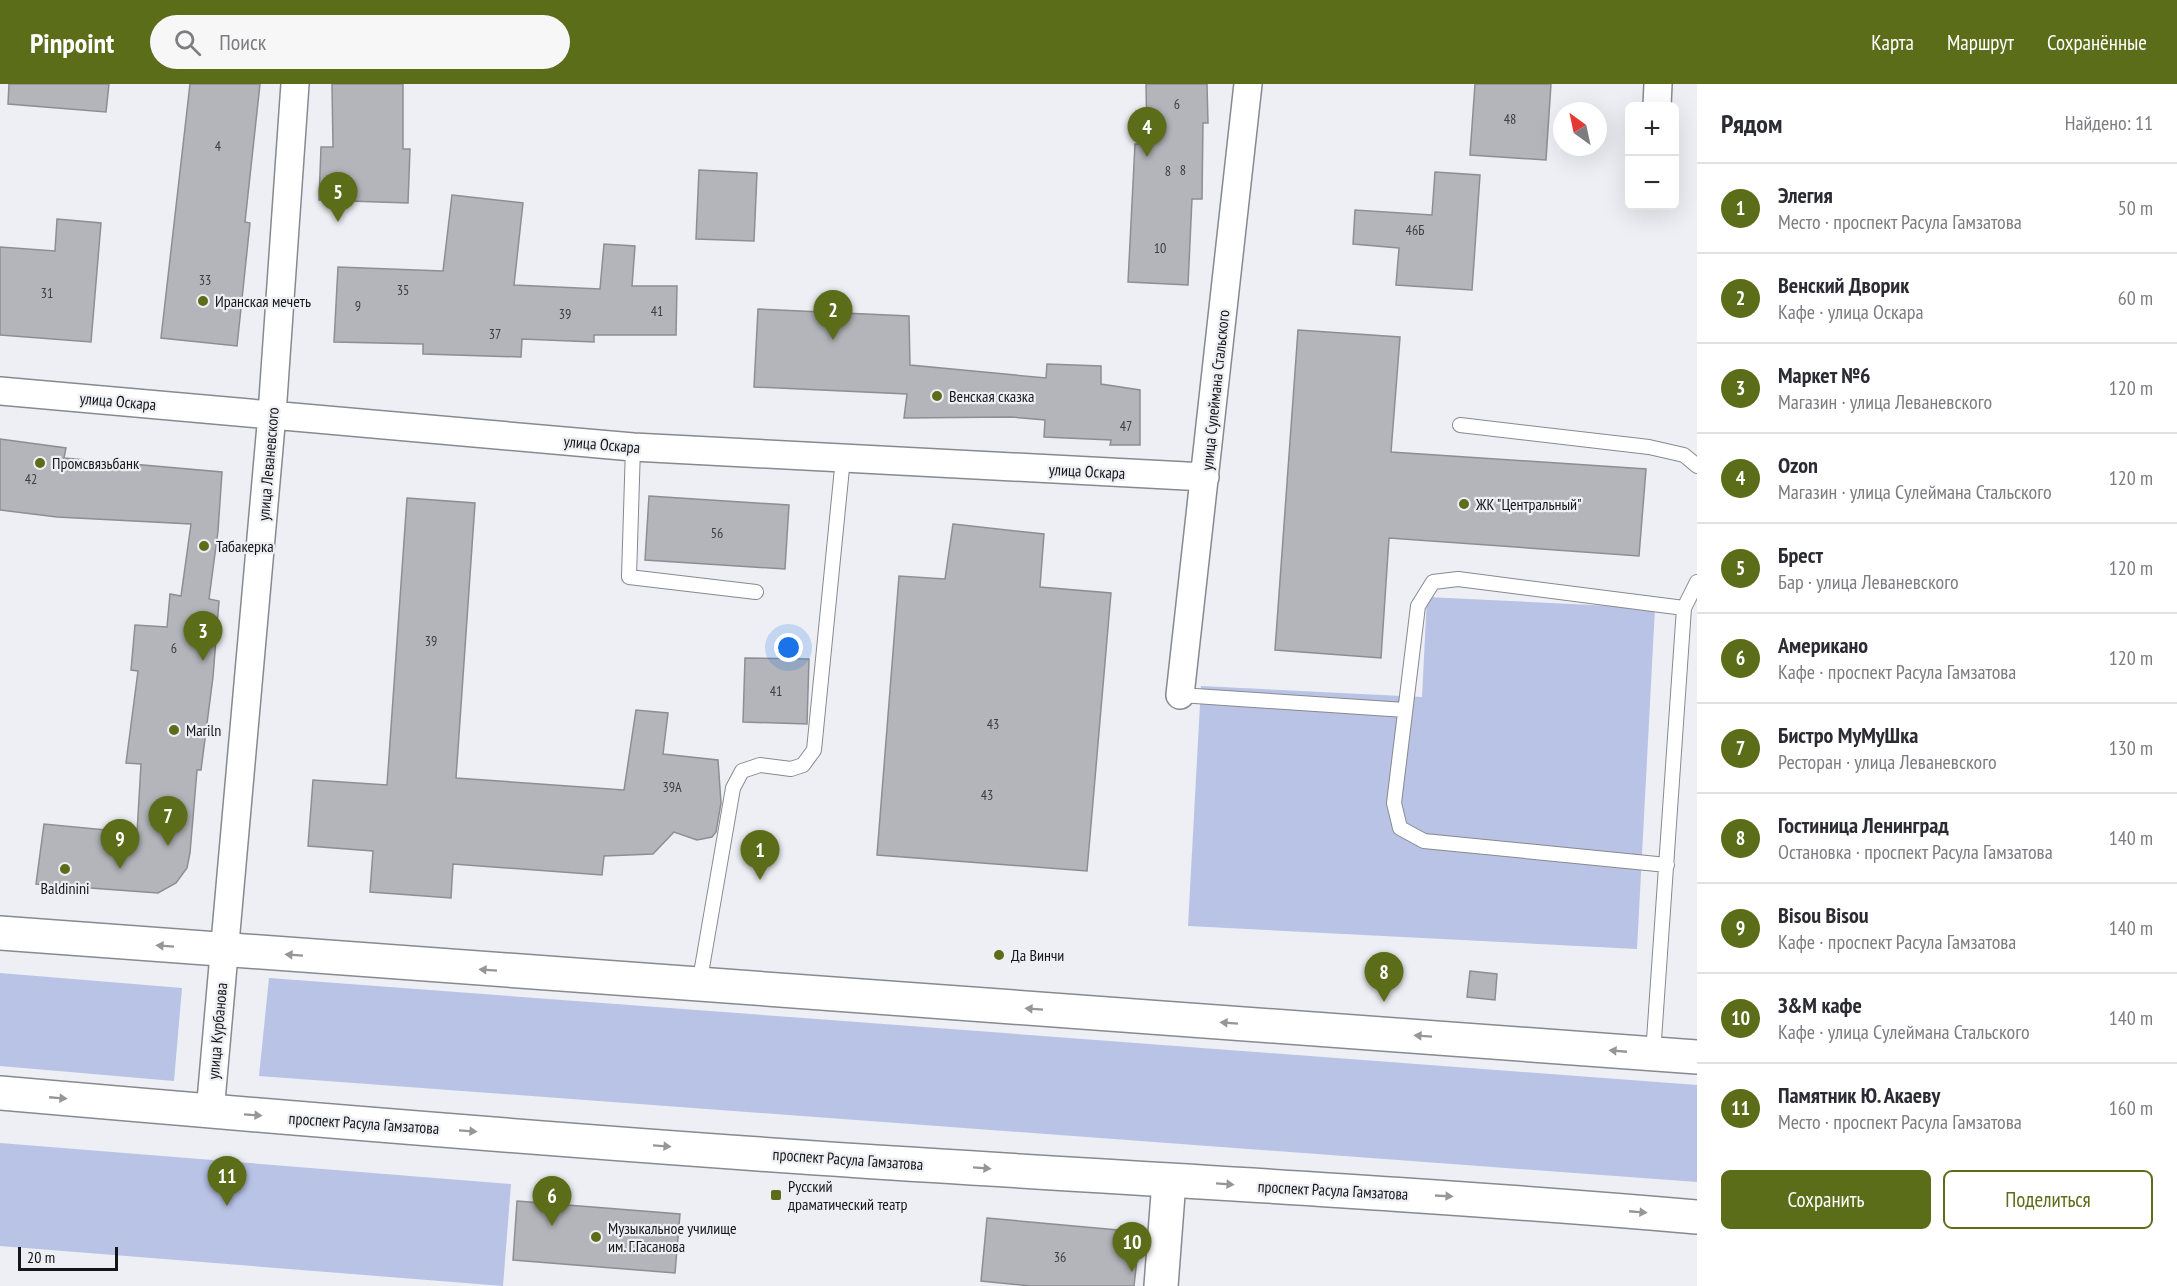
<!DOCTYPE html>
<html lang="ru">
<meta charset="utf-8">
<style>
:root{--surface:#fff;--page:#f7f7f7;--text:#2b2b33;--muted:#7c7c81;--line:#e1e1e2;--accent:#5c6d19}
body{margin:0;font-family:"PT Sans Narrow",sans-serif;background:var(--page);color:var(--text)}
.controls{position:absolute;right:18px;top:18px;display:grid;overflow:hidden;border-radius:9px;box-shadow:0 6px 24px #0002}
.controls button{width:54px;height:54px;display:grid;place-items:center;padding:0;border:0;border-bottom:2px solid var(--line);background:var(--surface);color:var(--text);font:30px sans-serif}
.compass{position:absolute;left:1553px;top:18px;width:54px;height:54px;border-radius:50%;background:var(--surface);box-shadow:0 6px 24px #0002;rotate:327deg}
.scale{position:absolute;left:18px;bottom:15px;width:100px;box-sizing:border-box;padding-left:6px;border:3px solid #151618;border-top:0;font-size:16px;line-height:21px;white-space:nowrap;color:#151618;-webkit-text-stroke:4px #edeff4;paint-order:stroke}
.you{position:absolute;left:789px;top:564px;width:21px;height:21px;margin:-15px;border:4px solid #fff;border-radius:50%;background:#1a73e8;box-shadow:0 0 0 9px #1a73e833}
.badge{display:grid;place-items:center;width:39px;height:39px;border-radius:50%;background:var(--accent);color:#fff;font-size:20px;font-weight:700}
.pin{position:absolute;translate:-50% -50px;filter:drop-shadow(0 2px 3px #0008)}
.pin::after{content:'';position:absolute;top:32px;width:21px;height:18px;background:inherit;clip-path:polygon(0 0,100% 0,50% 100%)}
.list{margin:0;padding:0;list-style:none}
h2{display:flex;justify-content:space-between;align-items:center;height:78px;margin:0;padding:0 24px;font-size:26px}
h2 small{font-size:20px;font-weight:400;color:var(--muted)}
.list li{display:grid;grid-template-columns:39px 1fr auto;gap:18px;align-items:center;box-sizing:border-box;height:90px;padding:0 24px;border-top:2px solid var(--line)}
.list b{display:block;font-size:22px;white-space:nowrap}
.list p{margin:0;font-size:20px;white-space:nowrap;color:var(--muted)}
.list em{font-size:20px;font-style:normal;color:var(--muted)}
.actions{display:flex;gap:12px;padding:18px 24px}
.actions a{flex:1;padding:14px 0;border:2px solid var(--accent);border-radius:9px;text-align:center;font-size:21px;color:var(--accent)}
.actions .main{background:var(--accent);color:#fff}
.icon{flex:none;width:33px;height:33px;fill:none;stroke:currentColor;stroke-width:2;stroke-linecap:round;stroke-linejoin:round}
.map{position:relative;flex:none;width:1697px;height:1202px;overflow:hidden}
header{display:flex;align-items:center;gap:36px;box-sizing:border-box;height:84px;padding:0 30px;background:var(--accent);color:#fff}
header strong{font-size:28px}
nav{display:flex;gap:33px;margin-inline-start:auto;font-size:21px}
.search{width:420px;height:54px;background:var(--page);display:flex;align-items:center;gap:15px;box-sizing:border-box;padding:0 21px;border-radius:33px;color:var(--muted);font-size:22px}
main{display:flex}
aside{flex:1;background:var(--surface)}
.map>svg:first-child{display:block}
.green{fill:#b8c3e6}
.building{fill:#b3b5ba;stroke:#8d8e94;stroke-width:1.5}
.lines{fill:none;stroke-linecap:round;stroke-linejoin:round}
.service-casing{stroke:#87898e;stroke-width:16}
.minor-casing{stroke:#87898e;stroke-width:30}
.secondary-casing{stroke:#87898e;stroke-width:36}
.primary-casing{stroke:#87898e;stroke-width:36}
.service{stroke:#fff;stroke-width:14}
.minor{stroke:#fff;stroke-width:27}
.secondary{stroke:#fff;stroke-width:33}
.primary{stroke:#fff;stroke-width:33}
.oneway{fill:#969697}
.poi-dot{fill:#5c6d19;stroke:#edeff4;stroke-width:2}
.labels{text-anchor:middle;stroke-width:4.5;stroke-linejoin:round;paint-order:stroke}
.number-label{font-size:14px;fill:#3c3e40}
.poi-label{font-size:16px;fill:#151618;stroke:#edeff4;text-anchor:start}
.street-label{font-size:16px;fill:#151618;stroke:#edeff4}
</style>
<header>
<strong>Pinpoint</strong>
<div class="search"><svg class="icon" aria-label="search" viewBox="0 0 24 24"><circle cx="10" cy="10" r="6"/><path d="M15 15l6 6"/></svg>Поиск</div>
<nav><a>Карта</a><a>Маршрут</a><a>Сохранённые</a></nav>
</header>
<main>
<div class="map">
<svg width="1697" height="1202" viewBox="0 0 1697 1202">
<rect width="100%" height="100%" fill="#edeff4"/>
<!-- green -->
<path class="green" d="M1427 513 1655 524 1637 865 1188 842 1201 602 1422 613Z
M0 889 182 904 174 997 0 982Z
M269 894 1697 1001V1098L259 992Z
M0 1059 511 1100 503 1202 0 1162Z"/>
<!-- building -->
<path class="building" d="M9 0H109L106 28 8 20Z
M190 0H260L245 138 250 139 237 262 161 254Z
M332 0H403V65H410L408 119 319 116 321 63H333Z
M1146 0H1207L1208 39H1203L1202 115H1192L1188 201 1128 198 1135 60H1147Z
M1475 0H1551L1546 76 1470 71Z
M699 86 757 89 754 157 696 155Z
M1435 88 1480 91 1472 206 1396 201 1399 164 1353 160 1355 126 1432 131Z
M452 111 523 119 514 201 600 205 604 160 635 162 632 202H677L676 251H594V258L522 255 521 273 423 270V260L334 258 338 183 443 187Z
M57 135 101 139 91 258 0 251V163L55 167Z
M758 225 909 232 910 281 1046 294 1047 280 1101 282V300L1140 306V361H1110L1111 356 1044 353 1045 336 1011 333 904 334 907 310 754 303Z
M1298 246 1400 253 1391 368 1646 385 1639 472 1389 454 1381 574 1275 566Z
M0 355 66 364 64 374 222 388 218 447 209 515 219 517 213 593 201 686H197L190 769 187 784 176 799 158 809 36 800 44 740 137 749 141 680 126 679 138 587 131 586 135 541 167 543 170 510 181 512 191 440 57 433 0 426Z
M649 412 789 421 785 485 645 476Z
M407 414 475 419 456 694 624 706 636 626 668 629 663 670 718 676 721 719 716 748 712 753 697 756 674 748 653 770 604 772 602 791 453 780 451 814 370 808 373 767 308 762 313 696 387 701Z
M953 440 1044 450 1040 503 1111 509 1087 787 877 771 899 492 945 495Z
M745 574 809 575 807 640 743 638Z
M1470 887 1497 890 1495 916 1467 913Z
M517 1117 680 1130 675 1189 513 1176Z
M987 1134 1140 1148 1134 1202H1031L981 1197Z"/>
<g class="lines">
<!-- service casing -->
<g class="service-casing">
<path id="service" d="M1460 341 1649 363 1684 371 1697 382
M633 363 629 493 756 508
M1180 611 1405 626
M1667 781 1424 757 1400 744 1394 719 1418 522 1433 498 1458 495 1684 524 1697 498
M699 901 733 704 742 687 760 681 791 685 803 681 814 666 843 374
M1653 970 1684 524"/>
</g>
<!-- minor casing -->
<g class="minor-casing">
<path id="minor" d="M1657 22 1658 0
M0 307 633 363 1205 393
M1180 611 1248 0
M210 1028 272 330 295 0"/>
</g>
<!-- secondary casing -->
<g class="secondary-casing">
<path id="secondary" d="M1161 1202 1169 1097"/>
</g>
<!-- primary casing -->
<g class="primary-casing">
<path id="primary" d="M0 849 1697 973
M0 1009C287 1034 574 1058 861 1077 1140 1095 1419 1109 1697 1133"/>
</g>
<!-- service -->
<use href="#service" class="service"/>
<!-- minor -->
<use href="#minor" class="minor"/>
<!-- secondary -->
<use href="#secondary" class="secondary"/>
<!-- primary -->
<use href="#primary" class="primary"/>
</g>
<!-- one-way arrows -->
<defs><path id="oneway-solid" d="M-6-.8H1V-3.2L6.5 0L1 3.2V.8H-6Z" transform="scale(1.5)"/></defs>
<g class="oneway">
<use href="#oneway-solid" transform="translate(165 862) rotate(-176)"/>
<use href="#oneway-solid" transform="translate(294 871) rotate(-176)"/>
<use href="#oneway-solid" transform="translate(488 886) rotate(-176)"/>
<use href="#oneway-solid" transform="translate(1034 925) rotate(-176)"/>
<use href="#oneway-solid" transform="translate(1229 939) rotate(-176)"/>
<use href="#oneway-solid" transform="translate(1423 952) rotate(-176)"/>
<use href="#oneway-solid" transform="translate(1618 967) rotate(-175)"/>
<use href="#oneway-solid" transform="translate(58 1014) rotate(5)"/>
<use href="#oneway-solid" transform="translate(253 1031) rotate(4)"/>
<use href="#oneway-solid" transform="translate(468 1047) rotate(4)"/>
<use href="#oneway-solid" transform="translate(662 1062) rotate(4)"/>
<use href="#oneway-solid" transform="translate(982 1084) rotate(4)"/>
<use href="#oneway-solid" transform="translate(1225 1100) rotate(4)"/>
<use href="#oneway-solid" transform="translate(1444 1112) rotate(3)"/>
<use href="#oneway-solid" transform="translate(1638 1128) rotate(5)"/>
</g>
<!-- markers -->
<g class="poi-dot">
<circle cx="203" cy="217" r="6"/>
<circle cx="937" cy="312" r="6"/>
<circle cx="40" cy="379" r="6"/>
<circle cx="1464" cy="420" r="6"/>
<circle cx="204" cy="462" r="6"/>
<circle cx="174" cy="646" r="6"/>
<circle cx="65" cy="785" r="6"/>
<circle cx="999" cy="871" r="6"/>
<rect x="770" y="1105" width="12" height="12" rx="3"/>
<circle cx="596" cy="1153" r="6"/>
</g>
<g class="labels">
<!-- number labels -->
<g class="number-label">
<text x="1177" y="25">6</text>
<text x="1510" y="40">48</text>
<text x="218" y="67">4</text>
<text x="1183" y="91">8</text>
<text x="1168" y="92">8</text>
<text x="1415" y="151">46Б</text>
<text x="1160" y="169">10</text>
<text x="205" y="201">33</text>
<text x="403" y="211">35</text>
<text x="47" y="214">31</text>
<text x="358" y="227">9</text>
<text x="657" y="232">41</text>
<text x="565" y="235">39</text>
<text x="495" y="255">37</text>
<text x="1126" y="347">47</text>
<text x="31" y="400">42</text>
<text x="717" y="454">56</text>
<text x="431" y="562">39</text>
<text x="174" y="569">6</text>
<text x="776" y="612">41</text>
<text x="993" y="645">43</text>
<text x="672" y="708">39А</text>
<text x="987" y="716">43</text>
<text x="1060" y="1178">36</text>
</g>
<!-- poi labels -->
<g class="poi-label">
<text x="215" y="223">Иранская мечеть</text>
<text x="949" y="318">Венская сказка</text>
<text x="52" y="385">Промсвязьбанк</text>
<text x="1476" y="426">ЖК "Центральный"</text>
<text x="216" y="468">Табакерка</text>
<text x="186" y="652">Mariln</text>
<text x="65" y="810" text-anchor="middle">Baldinini</text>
<text x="1011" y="877">Да Винчи</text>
<text x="788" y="1108">Русский<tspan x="788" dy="18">драматический театр</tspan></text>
<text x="608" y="1150">Музыкальное училище<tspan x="608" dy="18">им. Г.Гасанова</tspan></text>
</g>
<!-- street labels -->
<g class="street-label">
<text transform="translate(1215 306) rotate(-84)" y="6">улица Сулеймана Стальского</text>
<text transform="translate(118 317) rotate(5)" y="6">улица Оскара</text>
<text transform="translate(602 360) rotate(5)" y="6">улица Оскара</text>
<text transform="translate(268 380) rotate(-85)" y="6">улица Леваневского</text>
<text transform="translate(1087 387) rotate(3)" y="6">улица Оскара</text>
<text transform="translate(217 947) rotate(-85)" y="6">улица Курбанова</text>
<text transform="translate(364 1039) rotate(4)" y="6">проспект Расула Гамзатова</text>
<text transform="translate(848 1075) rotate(4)" y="6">проспект Расула Гамзатова</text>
<text transform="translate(1333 1106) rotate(3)" y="6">проспект Расула Гамзатова</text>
</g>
</g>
</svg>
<div class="controls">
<button>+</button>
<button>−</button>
</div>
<svg class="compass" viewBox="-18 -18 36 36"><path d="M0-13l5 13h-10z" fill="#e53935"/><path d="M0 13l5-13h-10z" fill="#7c7c81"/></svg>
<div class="scale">20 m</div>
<div class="you"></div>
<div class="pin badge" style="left:760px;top:796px">1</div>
<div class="pin badge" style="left:833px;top:256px">2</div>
<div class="pin badge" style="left:203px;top:577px">3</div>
<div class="pin badge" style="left:1147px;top:73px">4</div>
<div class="pin badge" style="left:338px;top:138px">5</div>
<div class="pin badge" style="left:552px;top:1142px">6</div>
<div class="pin badge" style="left:168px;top:762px">7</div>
<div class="pin badge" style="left:1384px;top:918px">8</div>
<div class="pin badge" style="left:120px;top:785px">9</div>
<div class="pin badge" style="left:1132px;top:1188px">10</div>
<div class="pin badge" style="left:227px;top:1122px">11</div>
</div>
<aside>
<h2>Рядом<small>Найдено: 11</small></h2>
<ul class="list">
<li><span class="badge">1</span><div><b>Элегия</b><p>Место · проспект Расула Гамзатова</p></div><em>50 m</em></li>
<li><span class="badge">2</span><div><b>Венский Дворик</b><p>Кафе · улица Оскара</p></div><em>60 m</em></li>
<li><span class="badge">3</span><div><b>Маркет №6</b><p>Магазин · улица Леваневского</p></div><em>120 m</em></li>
<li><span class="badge">4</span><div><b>Ozon</b><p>Магазин · улица Сулеймана Стальского</p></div><em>120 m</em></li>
<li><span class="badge">5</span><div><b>Брест</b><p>Бар · улица Леваневского</p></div><em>120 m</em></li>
<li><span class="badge">6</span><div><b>Американо</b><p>Кафе · проспект Расула Гамзатова</p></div><em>120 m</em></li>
<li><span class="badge">7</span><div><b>Бистро МуМуШка</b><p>Ресторан · улица Леваневского</p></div><em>130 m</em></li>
<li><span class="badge">8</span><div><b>Гостиница Ленинград</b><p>Остановка · проспект Расула Гамзатова</p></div><em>140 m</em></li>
<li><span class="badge">9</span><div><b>Bisou Bisou</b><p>Кафе · проспект Расула Гамзатова</p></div><em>140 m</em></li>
<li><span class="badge">10</span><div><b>З&amp;М кафе</b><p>Кафе · улица Сулеймана Стальского</p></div><em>140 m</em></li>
<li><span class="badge">11</span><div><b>Памятник Ю. Акаеву</b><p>Место · проспект Расула Гамзатова</p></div><em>160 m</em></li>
</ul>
<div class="actions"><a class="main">Сохранить</a><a>Поделиться</a></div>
</aside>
</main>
